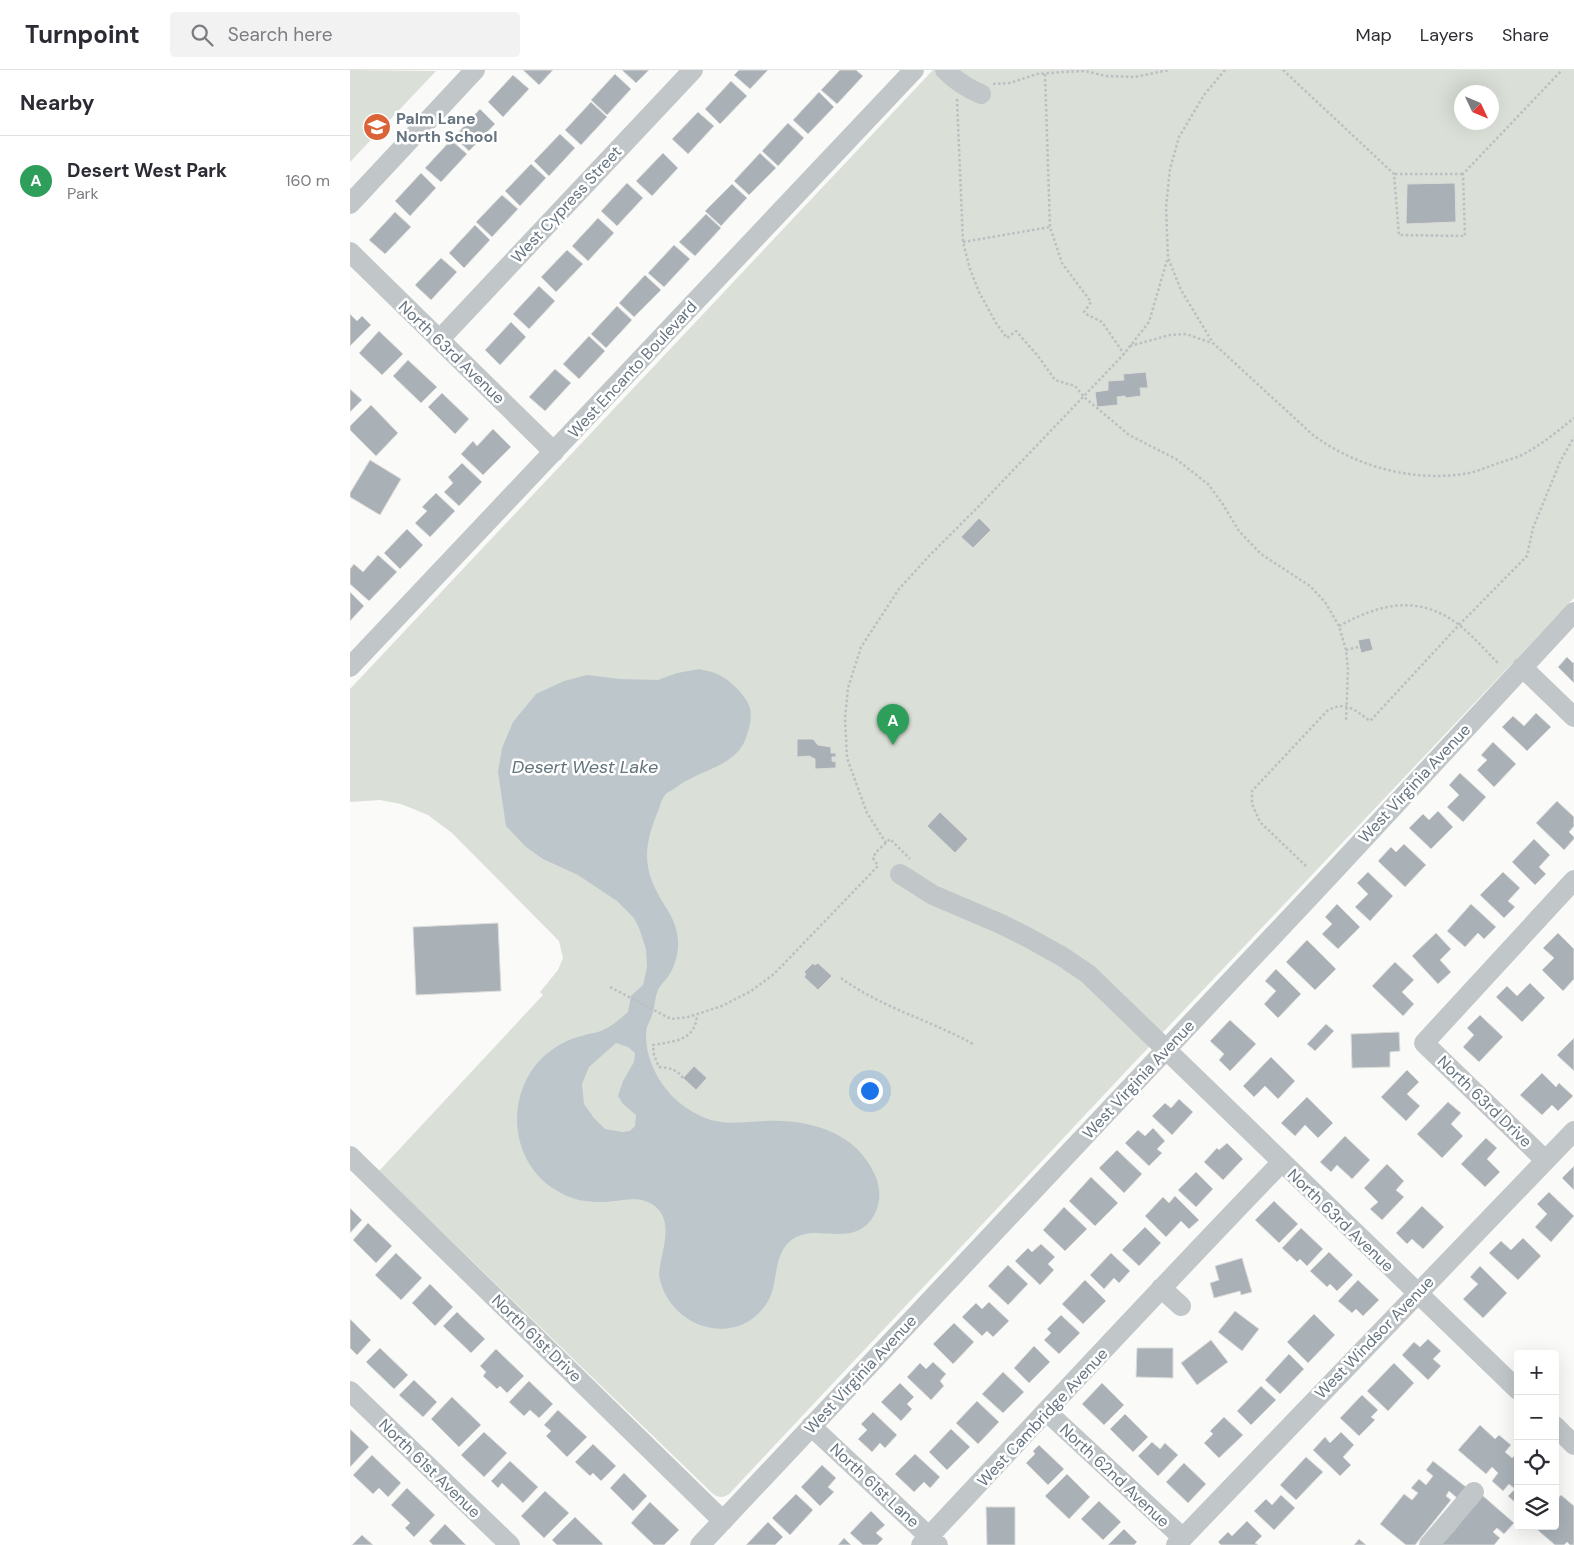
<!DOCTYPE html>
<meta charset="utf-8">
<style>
:root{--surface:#fff;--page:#f2f2f3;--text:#2b2b33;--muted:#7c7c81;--line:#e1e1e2;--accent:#da6338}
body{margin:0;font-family:"DM Sans",sans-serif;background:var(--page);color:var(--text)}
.controls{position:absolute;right:15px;bottom:15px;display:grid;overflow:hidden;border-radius:5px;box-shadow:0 5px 20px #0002}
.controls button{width:45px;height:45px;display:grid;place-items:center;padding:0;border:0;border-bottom:1px solid var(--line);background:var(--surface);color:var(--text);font:25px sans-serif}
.compass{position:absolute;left:1104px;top:15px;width:45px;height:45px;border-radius:50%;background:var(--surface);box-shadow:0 5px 20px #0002;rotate:134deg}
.you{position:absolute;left:519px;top:1020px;width:18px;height:18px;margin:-12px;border:4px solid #fff;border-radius:50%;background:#1a73e8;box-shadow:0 0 0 8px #1a73e833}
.badge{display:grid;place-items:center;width:32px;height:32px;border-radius:50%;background:var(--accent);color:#fff;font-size:16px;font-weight:700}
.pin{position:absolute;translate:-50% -41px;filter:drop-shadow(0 1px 2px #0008)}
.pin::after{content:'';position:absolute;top:26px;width:18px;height:15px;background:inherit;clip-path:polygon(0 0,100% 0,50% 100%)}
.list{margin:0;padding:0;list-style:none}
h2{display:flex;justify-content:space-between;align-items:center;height:65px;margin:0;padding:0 20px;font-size:21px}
h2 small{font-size:16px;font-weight:400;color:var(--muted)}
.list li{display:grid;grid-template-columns:32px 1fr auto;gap:15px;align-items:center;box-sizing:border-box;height:90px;padding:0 20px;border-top:1px solid var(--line)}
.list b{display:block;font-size:19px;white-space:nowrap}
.list p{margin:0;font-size:16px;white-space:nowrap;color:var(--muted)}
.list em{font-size:16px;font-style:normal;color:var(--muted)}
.icon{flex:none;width:28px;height:28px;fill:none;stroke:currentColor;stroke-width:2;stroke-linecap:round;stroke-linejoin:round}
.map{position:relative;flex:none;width:1224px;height:1475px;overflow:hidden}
header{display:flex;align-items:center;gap:30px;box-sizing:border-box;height:70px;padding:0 25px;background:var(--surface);border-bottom:1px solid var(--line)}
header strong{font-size:24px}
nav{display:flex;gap:28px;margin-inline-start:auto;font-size:18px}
.search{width:350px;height:45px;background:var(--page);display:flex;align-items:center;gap:12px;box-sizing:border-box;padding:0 18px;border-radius:5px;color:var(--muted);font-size:19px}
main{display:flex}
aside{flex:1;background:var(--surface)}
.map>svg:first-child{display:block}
.green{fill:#dadfd7;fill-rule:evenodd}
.water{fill:#bdc6cb;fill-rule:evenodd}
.building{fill:#a9b1b7;stroke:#dcdcda}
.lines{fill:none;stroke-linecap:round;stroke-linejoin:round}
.path{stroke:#bcbfc1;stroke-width:2.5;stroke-dasharray:2.5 2.5;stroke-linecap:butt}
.minor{stroke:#c1c6c9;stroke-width:20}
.labels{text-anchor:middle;stroke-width:5;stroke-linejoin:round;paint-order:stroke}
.poi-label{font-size:16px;font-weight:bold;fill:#667581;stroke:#fff;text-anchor:start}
.street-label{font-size:16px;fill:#667581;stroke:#fff}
.water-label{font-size:18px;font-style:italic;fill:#61737b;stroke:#fff}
</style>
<header>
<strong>Turnpoint</strong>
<div class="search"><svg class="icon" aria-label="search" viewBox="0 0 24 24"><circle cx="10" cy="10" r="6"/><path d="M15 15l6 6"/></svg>Search here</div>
<nav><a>Map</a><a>Layers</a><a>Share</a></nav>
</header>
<main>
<aside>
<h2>Nearby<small></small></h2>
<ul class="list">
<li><span class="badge" style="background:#2e9e5b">A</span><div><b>Desert West Park</b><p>Park</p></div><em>160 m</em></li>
</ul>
</aside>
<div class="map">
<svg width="1224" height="1475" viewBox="0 0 1224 1475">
<rect width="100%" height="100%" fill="#fafaf8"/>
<!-- green -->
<path class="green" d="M0 0 86 1 0 92Z
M583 0H1224V528L781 996 379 1424C373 1428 368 1428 362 1423L29 1101 193 925 190 922 208 900 213 888 209 871 102 763 78 745 51 734 30 730 0 732V619ZM1112 22H1142V52H1112Z"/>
<!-- water -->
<path class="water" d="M350 599C356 601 365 602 371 606 380 610 398 628 400 638 402 647 400 656 397 665 389 693 359 698 338 710 333 712 328 716 324 719 321 721 317 722 315 725 311 730 309 740 306 746 291 785 295 805 317 839 330 859 332 881 321 902 317 909 311 914 308 920 305 927 305 935 303 942 302 947 299 952 297 957 293 976 302 1000 313 1015 324 1031 342 1044 361 1050 380 1055 397 1052 416 1051 459 1049 505 1062 524 1103 532 1119 531 1136 521 1150 499 1179 463 1150 439 1172 422 1189 429 1214 417 1233 386 1280 318 1258 309 1205 310 1184 325 1154 306 1137 290 1123 269 1132 251 1132 237 1132 223 1130 211 1123 160 1097 153 1027 192 988 205 976 218 969 235 965 241 963 248 963 253 960 262 956 270 949 278 942L281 926 293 915 297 897 296 879 289 858 284 848 267 831 228 805 193 789 176 777 156 756 148 702 152 678 163 652 186 624 214 611 237 605 270 609 308 610 327 603ZM266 973 278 977 285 983 284 992 273 1011 268 1026 273 1034 286 1045 285 1056 280 1061 272 1062 255 1059 244 1048 234 1034 232 1014 239 997Z"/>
<!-- building -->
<path class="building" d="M173 0H203L189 15Z
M272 0H299L286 13Z
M389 0H418L400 19 384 5Z
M490 0H506L513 6 487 34 471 20Z
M265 4 281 19 257 45 241 30Z
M163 5 179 19 153 47 138 32Z
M381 11 397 26 370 54 355 39Z
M469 22 484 37 458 64 443 50Z
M241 32 257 47 231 75 215 60Z
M130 39 145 54 119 81 104 67Z
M348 42 364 56 338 84 322 69Z
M438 53 454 68 428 96 412 81Z
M210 64 225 78 199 106 184 91Z
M101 70 117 84 91 112 75 98Z
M313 83 328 98 302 126 286 111Z
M410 83 426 98 399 125 384 111Z
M181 94 196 108 170 136 155 121Z
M71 103 86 118 60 146 45 131Z
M277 113 293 128 267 156 251 141Z
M1105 113 1106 152 1056 154 1057 114Z
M382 114 397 128 371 156 355 141Z
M152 125 168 139 142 167 126 152Z
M45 142 61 157 35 184 19 170Z
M356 144 371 158 345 186 329 172Z
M248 148 264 163 238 191 222 176Z
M125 155 140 170 114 198 99 183Z
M324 175 340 189 314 217 298 203Z
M217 180 233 194 206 222 191 207Z
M91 188 107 202 81 230 65 215Z
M295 205 311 220 284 247 269 233Z
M189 216 205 231 179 259 163 244Z
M267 236 282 250 256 278 241 264Z
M0 244 7 251 12 246 21 255 0 276Z
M161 252 176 267 150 295 135 280Z
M29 261 53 284 32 305 9 283Z
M239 266 255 281 229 309 213 294Z
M58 290 87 317 71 333 43 306Z
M205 299 221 313 195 341 179 327Z
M796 302 798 318H790L791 326 776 328 775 326 767 327 768 335 747 337 745 322 758 320V311L774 310 773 304Z
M0 319 12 330 0 342Z
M92 323 119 349 105 364 78 337Z
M21 335 48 363 26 386 0 360V356Z
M143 359 161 377 133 405 111 384 123 371 127 376Z
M20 390 51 409 30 445 0 427V423Z
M112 393 132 412 109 436 94 422 103 413 98 407Z
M86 423 105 441 80 467 65 453 77 441 72 437Z
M629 448 641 460 623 478 611 467Z
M57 459 73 475 50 499 34 483Z
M28 485 47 502 19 531 0 514V499L4 494 13 502Z
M0 522 14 536 0 551Z
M1020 568 1023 580 1011 583 1008 570Z
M1217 587 1223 593 1224 592V613L1208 597Z
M1186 643 1201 657 1177 681 1152 657 1163 646 1174 656Z
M447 669H463L468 675 481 677V683H486V687H482V691L486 692V698L465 699V689L459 686 447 687Z
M1143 672 1166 694 1144 717 1127 700 1137 690 1131 685Z
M1110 703 1136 727 1113 752 1097 737 1109 725 1099 715Z
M1207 731 1224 747V756L1219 762 1224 767V769L1214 780 1186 753Z
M1088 741 1103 757 1081 779 1059 758 1073 744 1079 750Z
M590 742 618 769 605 783 577 756Z
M1184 769 1200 785 1189 797 1196 804 1185 815 1162 792Z
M1054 774 1076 795 1055 817 1028 791 1041 777 1046 782Z
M1018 802 1043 826 1020 851 1005 837 1018 824 1007 813Z
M1153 802 1170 818 1158 831 1165 837 1154 848 1130 825Z
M987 834 1010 857 988 879 972 864 982 854 975 847Z
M1121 834 1146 857 1134 869 1128 863 1115 877 1097 861Z
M148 853 151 921 66 925 63 857Z
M1086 863 1101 879 1090 890 1101 902 1088 914 1062 886Z
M1208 863 1224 879V909L1213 921 1192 900 1204 888 1193 878Z
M957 870 986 899 965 920 936 892Z
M1045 892 1064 910 1052 922 1064 934 1053 946 1022 916Z
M463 893 465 895 468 893 482 906 468 920 454 907 456 904 454 902Z
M926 899 951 924 928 948 914 934 926 921 915 911Z
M1180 913 1195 928 1172 952 1146 927 1157 916 1167 926Z
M1130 945 1153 967 1129 992 1113 977 1124 965 1117 958Z
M880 950 906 974 880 1001 869 990 874 984 860 971Z
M976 954 984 961 965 981 957 974Z
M1049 962 1050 981 1040 982V997L1002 998 1001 964Z
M1224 968V1001L1207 985Z
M921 987 945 1011 928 1029 915 1016 904 1027 893 1016Z
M344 996 357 1008 346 1020 333 1008Z
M1057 1000 1069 1012 1057 1024 1070 1036 1056 1051 1031 1027Z
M1192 1003 1206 1017 1209 1013 1223 1026 1208 1041 1202 1035 1192 1045 1170 1025Z
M957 1027 983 1053 968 1068 955 1055 945 1066 931 1053Z
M829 1029 843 1042 822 1065 802 1046 815 1033 821 1038Z
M1098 1032 1111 1043 1101 1054 1113 1066 1092 1088 1067 1064Z
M803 1058 815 1071 807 1079 812 1083 799 1096 775 1073 788 1060 795 1066Z
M995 1066 1020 1090 1002 1109 987 1095 981 1102 970 1092Z
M1136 1068 1147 1078 1137 1089 1150 1102 1135 1117 1111 1094Z
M877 1073 893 1089 873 1110 854 1092 867 1078 869 1080Z
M767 1080 792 1104 774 1123 749 1098Z
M1037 1094 1054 1111 1046 1120 1054 1127 1032 1150 1020 1139 1028 1132 1014 1118Z
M1224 1096V1120L1212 1108Z
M846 1102 863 1119 846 1137 828 1120Z
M741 1107 768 1133 745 1156 719 1131Z
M1199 1122 1224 1146 1201 1172 1185 1157 1197 1144 1187 1134Z
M825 1126 849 1150 839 1159 831 1151 816 1167 795 1146 813 1127 819 1133Z
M924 1131 948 1154 929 1173 905 1150Z
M1072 1136 1094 1157 1073 1179 1062 1169 1057 1174 1046 1163Z
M714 1137 737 1159 715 1181 693 1160Z
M0 1138 12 1150 0 1163Z
M18 1153 42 1176 26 1193 3 1170Z
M795 1157 811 1173 789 1196 772 1180Z
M951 1158 973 1179 957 1196 950 1189 947 1192 932 1178Z
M1173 1168 1191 1186 1168 1210 1139 1183 1151 1171 1161 1180Z
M691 1174 705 1187 698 1194 704 1200 690 1215 665 1191 678 1178 682 1182Z
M979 1182 1003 1205 987 1221 980 1214 977 1217 960 1201Z
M46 1183 72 1208 51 1230 25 1205Z
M761 1183 780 1201 769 1213 764 1208 754 1219 740 1205Z
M892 1188 902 1222 891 1225 890 1221 864 1228 860 1213 869 1210 865 1196Z
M658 1195 678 1214 658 1235 638 1216Z
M1130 1196 1157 1223 1133 1248 1113 1229 1128 1214 1120 1207Z
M735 1210 756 1231 733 1254 712 1234Z
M1008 1210 1029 1230 1013 1246 1006 1239 1002 1243 988 1231Z
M80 1214 103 1237 85 1256 62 1233Z
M639 1232 659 1251 643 1267 637 1261 632 1266 612 1247 626 1233 632 1239Z
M885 1241 909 1259 892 1281 868 1262Z
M107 1242 135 1269 121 1283 93 1256Z
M964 1244 985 1265 958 1293 937 1272Z
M711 1245 730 1263 709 1284 694 1270 701 1263 697 1259Z
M0 1249 21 1270 7 1285 0 1278Z
M604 1253 624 1272 603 1294 583 1274Z
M1078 1269 1091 1281 1083 1289 1091 1296 1078 1310 1052 1285 1064 1272 1070 1277Z
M861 1270 878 1292 847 1315 831 1293Z
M684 1276 700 1292 679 1313 664 1298Z
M30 1278 58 1305 44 1319 16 1292Z
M787 1278H823V1308L786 1307Z
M146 1279 174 1306 157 1323 150 1316 147 1319 133 1306 136 1302 130 1296Z
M939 1284 954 1299 930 1324 915 1310Z
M583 1292 596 1304 590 1311 594 1316 581 1330 557 1307 570 1293 576 1299Z
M1044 1293 1064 1313 1038 1341 1017 1321Z
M653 1302 674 1322 653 1343 632 1324Z
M64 1310 87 1332 73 1347 49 1325Z
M179 1311 203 1334 189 1348 180 1340 174 1346 159 1332Z
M550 1313 564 1327 557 1334 562 1339 551 1351 531 1332Z
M752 1313 774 1335 754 1355 732 1334Z
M911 1316 926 1330 901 1355 887 1341Z
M1012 1325 1028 1340 1021 1347 1025 1350 1009 1366 990 1348Z
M102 1327 131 1355 109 1377 81 1349Z
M627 1331 649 1352 628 1374 606 1353Z
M208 1340 237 1367 217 1387 196 1366 201 1361 194 1355Z
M523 1342 547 1365 535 1378 530 1373 522 1382 508 1369 517 1360 511 1354Z
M775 1344 798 1367 783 1382 760 1359Z
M874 1347 893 1365 869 1388 854 1373 863 1364 860 1361Z
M1130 1355 1145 1369 1149 1365 1161 1375 1155 1382 1162 1388 1168 1382V1435L1158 1426 1165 1419 1159 1414 1153 1421 1142 1411 1148 1403 1142 1397 1136 1404 1108 1380Z
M0 1359 19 1377 0 1397Z
M601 1359 620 1377 597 1400 579 1382Z
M134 1362 157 1383 134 1407 111 1385Z
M991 1362 1004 1375 993 1387 1001 1395 990 1406 963 1380 975 1367 980 1373Z
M802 1372 810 1379 815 1373 828 1385 808 1406 788 1386Z
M243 1374 266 1396 251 1411 243 1403 240 1406 225 1392Z
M689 1375 714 1399 698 1415 676 1393 685 1384 683 1381Z
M565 1384 590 1407 580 1418 574 1412 564 1422 545 1404Z
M22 1385 51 1413 38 1427 29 1418 23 1424 3 1405Z
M956 1387 973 1402 946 1430 930 1415Z
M160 1391 188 1417 173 1433 152 1413 148 1418 141 1411Z
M1083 1391 1116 1417 1107 1428 1099 1421 1096 1426 1101 1430 1065 1475H1056L1030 1454 1054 1424 1062 1430 1068 1423 1061 1418 1069 1409 1076 1415 1083 1406 1076 1400Z
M834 1393 856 1414 838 1433 816 1412Z
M472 1395 486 1408 478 1417 484 1422 470 1436 451 1417Z
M274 1403 297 1426 283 1441 260 1418Z
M717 1404 740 1427 719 1449 695 1426Z
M57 1418 85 1445 64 1467 55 1458 60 1453 41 1435Z
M195 1421 219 1443 194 1468 171 1446Z
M446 1424 463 1440 440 1465 422 1448Z
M931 1425 945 1438 924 1460 904 1441 916 1429 922 1435Z
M1132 1425 1164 1453 1154 1464 1147 1458 1143 1462 1150 1468 1144 1475H1091L1108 1456 1106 1455Z
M1211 1425 1224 1436V1475H1220L1217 1472 1214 1475H1205L1183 1456H1205V1432Z
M749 1431 771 1452 753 1470 731 1449Z
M300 1432 329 1460 314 1475H304L281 1453Z
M636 1437H665V1475H637Z
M521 1441 535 1455 526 1463 533 1469 527 1475H513L500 1463Z
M225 1447 253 1474 252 1475H207L202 1470Z
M897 1451 912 1466 905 1473 908 1475H871L868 1472 878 1462 882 1466Z
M418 1452 433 1467 425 1475H396Z
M95 1454 116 1475H83L79 1471Z
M774 1459 787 1472 784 1475H758Z
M12 1465 23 1475H2Z
M494 1468 501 1475H488Z
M1009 1469 1016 1475H1004Z"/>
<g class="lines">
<!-- path -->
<path class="path" d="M875 0 854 25 829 67 820 99 816 137 818 188 831 220 863 273 963 365C1006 397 1066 413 1119 403 1129 401 1139 396 1149 393 1157 390 1166 388 1174 384 1192 374 1208 361 1224 348
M933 0 1044 104 1049 165 1115 166 1113 104 1212 0
M695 4 700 157 712 193 741 232 734 242 736 244 752 252 774 284
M643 14 660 13 687 4 713 2 735 1 756 6 785 7 819 0
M607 29 613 172 620 199 629 222 646 253 657 268 666 261 688 286 705 310 725 316 734 327 779 365 826 389 858 414 872 433 889 461 911 484 960 516 975 532 989 556 996 580 998 599 996 651
M1045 104H1113
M613 172 700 157
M780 276 820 265 836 264 862 273
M989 556C1030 534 1067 524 1108 554 1122 565 1134 579 1147 592L1149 591
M996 580 1008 577
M536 773 517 743 497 688 495 648 498 618 511 577 549 519 579 486 629 436 774 284 799 252 817 190
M956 796 910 752 902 734V721L977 641C995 630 1005 640 1020 651L1022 649 1109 555 1177 486 1183 458 1210 392 1224 367
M491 908C532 938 580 950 623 974
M260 917 321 949 338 947 372 936 401 921 424 904 528 796 523 788 526 782 540 769 560 789
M333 1008C327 999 319 998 309 997L304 985 303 975C325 971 345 971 347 945"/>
<!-- minor -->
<path class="minor" d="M595 0C606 11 616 18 631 24
M0 134 125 0
M0 182 204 382
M90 269 343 0
M0 597 564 0
M1172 597 1224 647
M550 804 583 825 651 854 677 867 713 887 738 904 1168 1320
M0 1086 373 1451
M1195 1090 1074 973 1224 810
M811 1218 831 1236
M0 1321 160 1475
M697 1342 833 1468
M461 1356 588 1475
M1205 1356 1224 1375
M350 1475 984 801 1224 542
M571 1475C691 1347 810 1218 932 1092
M826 1475 1224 1061
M1079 1475 1124 1422"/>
</g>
<!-- icons -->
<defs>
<g id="school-disc" transform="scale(1.4375)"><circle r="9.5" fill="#da6338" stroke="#fff"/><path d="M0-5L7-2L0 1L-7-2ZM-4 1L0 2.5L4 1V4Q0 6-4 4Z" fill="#fff"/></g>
</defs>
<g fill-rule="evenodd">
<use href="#school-disc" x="27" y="57"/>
</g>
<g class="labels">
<!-- poi labels -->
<g class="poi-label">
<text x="46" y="54">Palm Lane<tspan x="46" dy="18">North School</tspan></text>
</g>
<!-- street labels -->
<g class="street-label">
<text transform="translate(216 134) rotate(-47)" y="6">West Cypress Street</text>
<text transform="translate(102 282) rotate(44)" y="6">North 63rd Avenue</text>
<text transform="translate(282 299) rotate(-47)" y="6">West Encanto Boulevard</text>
<text transform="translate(1064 713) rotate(-47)" y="6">West Virginia Avenue</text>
<text transform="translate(788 1009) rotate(-47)" y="6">West Virginia Avenue</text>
<text transform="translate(1135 1031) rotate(44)" y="6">North 63rd Drive</text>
<text transform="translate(991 1150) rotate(44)" y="6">North 63rd Avenue</text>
<text transform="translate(1024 1267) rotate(-46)" y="6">West Windsor Avenue</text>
<text transform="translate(187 1268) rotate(44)" y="6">North 61st Drive</text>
<text transform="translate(510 1304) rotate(-47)" y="6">West Virginia Avenue</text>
<text transform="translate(692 1347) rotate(-47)" y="6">West Cambridge Avenue</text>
<text transform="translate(80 1398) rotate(44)" y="6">North 61st Avenue</text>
<text transform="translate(765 1405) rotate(43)" y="6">North 62nd Avenue</text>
<text transform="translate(525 1415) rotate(43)" y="6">North 61st Lane</text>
</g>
<!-- water labels -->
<g class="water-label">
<text x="235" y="703">Desert West Lake</text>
</g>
</g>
</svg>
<div class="controls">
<button>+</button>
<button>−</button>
<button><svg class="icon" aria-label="locate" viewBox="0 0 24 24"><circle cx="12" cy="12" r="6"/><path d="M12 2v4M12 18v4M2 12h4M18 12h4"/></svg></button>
<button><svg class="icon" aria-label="layers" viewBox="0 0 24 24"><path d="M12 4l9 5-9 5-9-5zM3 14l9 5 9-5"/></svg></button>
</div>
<svg class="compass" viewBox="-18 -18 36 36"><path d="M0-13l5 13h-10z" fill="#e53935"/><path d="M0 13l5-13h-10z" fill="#7c7c81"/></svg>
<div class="you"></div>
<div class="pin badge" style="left:543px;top:675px;background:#2e9e5b">A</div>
</div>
</main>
